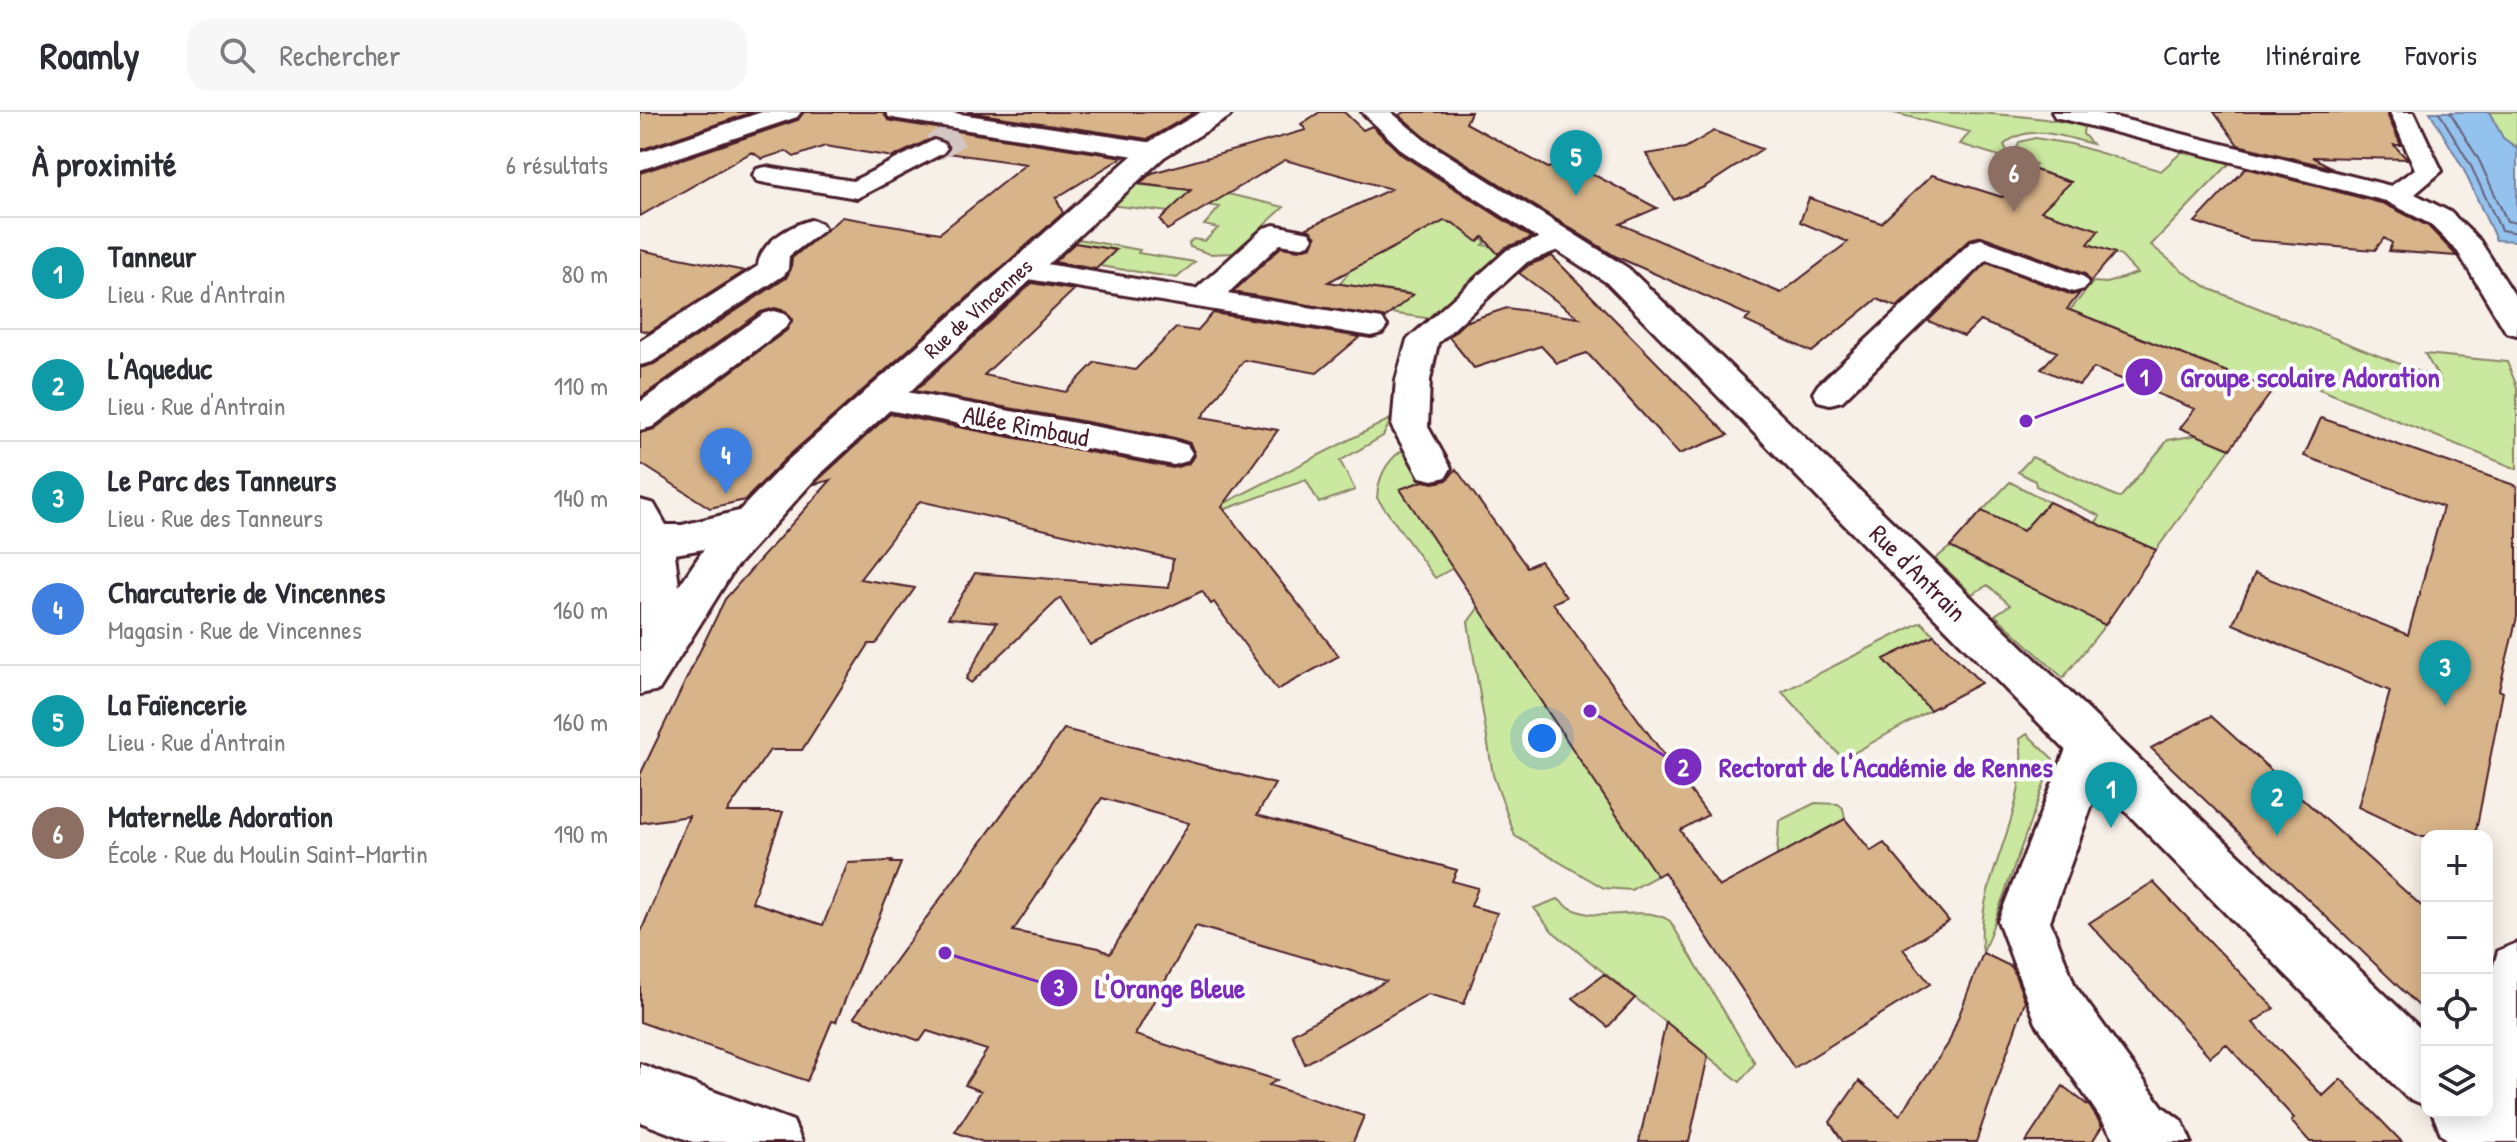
<!DOCTYPE html>
<html lang="fr">
<meta charset="utf-8">
<style>
:root{--surface:#fff;--page:#f7f7f7;--text:#2b2b33;--muted:#7c7c81;--line:#e1e1e2;--accent:#b45309}
body{margin:0;font-family:"Patrick Hand",sans-serif;background:var(--page);color:var(--text)}
.controls{position:absolute;right:24px;bottom:24px;display:grid;overflow:hidden;border-radius:16px;box-shadow:0 4px 20px #0003}
.controls button{width:72px;height:72px;display:grid;place-items:center;padding:0;border:0;border-bottom:2px solid var(--line);background:var(--surface);color:var(--text);font:40px sans-serif}
.you{position:absolute;left:902px;top:626px;width:28px;height:28px;margin:-20px;border:6px solid #fff;border-radius:50%;background:#1a73e8;box-shadow:0 0 0 12px #1a73e833}
.badge{display:grid;place-items:center;width:52px;height:52px;border-radius:50%;background:var(--accent);color:#fff;font-size:26px;font-weight:700}
.pin{position:absolute;translate:-50% -66px;filter:drop-shadow(0 2px 4px #0008)}
.pin::after{content:'';position:absolute;top:42px;width:28px;height:24px;background:inherit;clip-path:polygon(0 0,100% 0,50% 100%)}
.list{margin:0;padding:0;list-style:none}
h2{display:flex;justify-content:space-between;align-items:center;height:104px;margin:0;padding:0 32px;font-size:34px}
h2 small{font-size:26px;font-weight:400;color:var(--muted)}
.list li{display:grid;grid-template-columns:52px 1fr auto;gap:24px;align-items:center;box-sizing:border-box;height:112px;padding:0 32px;border-top:2px solid var(--line)}
.list b{display:block;font-size:30px;white-space:nowrap}
.list p{margin:0;font-size:26px;white-space:nowrap;color:var(--muted)}
.list em{font-size:26px;font-style:normal;color:var(--muted)}
.icon{flex:none;width:44px;height:44px;fill:none;stroke:currentColor;stroke-width:2;stroke-linecap:round;stroke-linejoin:round}
.map{position:relative;flex:none;width:1877px;height:1030px;overflow:hidden}
header{display:flex;align-items:center;gap:48px;box-sizing:border-box;height:112px;padding:0 40px;background:var(--surface);border-bottom:2px solid var(--line)}
header strong{font-size:38px}
nav{display:flex;gap:44px;margin-inline-start:auto;font-size:28px}
.search{width:560px;height:72px;background:var(--page);display:flex;align-items:center;gap:20px;box-sizing:border-box;padding:0 28px;border-radius:24px;color:var(--muted);font-size:30px}
main{display:flex}
aside{flex:1;background:var(--surface)}
.map>svg:first-child{display:block}
.green{fill:#cae8a0;stroke:#8a8466;stroke-width:2}
.water{fill:#94c2ee;stroke:#7681a0;stroke-width:2}
.lines{fill:none;stroke-linecap:round;stroke-linejoin:round}
.shore{stroke:#686079;stroke-width:2}
.building{fill:#d8b48a;stroke:#4a1f2b;stroke-width:2;fill-rule:evenodd}
.minor-tunnel{stroke:#d4c6c2;stroke-width:28;stroke-dasharray:28 14;stroke-linecap:butt}
.minor-casing{stroke:#4a1f2b;stroke-width:6}
.major-casing{stroke:#4a1f2b;stroke-width:6}
.minor{fill:#fff;fill-rule:evenodd}
.major{fill:#fff;fill-rule:evenodd}
.labels{text-anchor:middle;stroke-width:8;stroke-linejoin:round;paint-order:stroke}
.far-street-label{font-size:22px;fill:#4a1f2b;stroke:#fff}
.street-label{font-size:26px;fill:#4a1f2b;stroke:#fff}
.leader{fill:none;stroke:#7b2cbf;stroke-width:3}
.callout-dot{fill:#7b2cbf;stroke:#fff;stroke-width:3}
.mark-label{font-size:24px;text-anchor:middle;font-weight:bold;fill:#fff}
.callout-label{font-size:28px;text-anchor:middle;font-weight:bold;fill:#7b2cbf;stroke:#fff;stroke-width:8;stroke-linejoin:round;paint-order:stroke}
</style>
<header>
<strong>Roamly</strong>
<div class="search"><svg class="icon" aria-label="search" viewBox="0 0 24 24"><circle cx="10" cy="10" r="6"/><path d="M15 15l6 6"/></svg>Rechercher</div>
<nav><a>Carte</a><a>Itinéraire</a><a>Favoris</a></nav>
</header>
<main>
<aside>
<h2>À proximité<small>6 résultats</small></h2>
<ul class="list">
<li><span class="badge" style="background:#0f9aa8">1</span><div><b>Tanneur</b><p>Lieu · Rue d'Antrain</p></div><em>80 m</em></li>
<li><span class="badge" style="background:#0f9aa8">2</span><div><b>L'Aqueduc</b><p>Lieu · Rue d'Antrain</p></div><em>110 m</em></li>
<li><span class="badge" style="background:#0f9aa8">3</span><div><b>Le Parc des Tanneurs</b><p>Lieu · Rue des Tanneurs</p></div><em>140 m</em></li>
<li><span class="badge" style="background:#3f7fe0">4</span><div><b>Charcuterie de Vincennes</b><p>Magasin · Rue de Vincennes</p></div><em>160 m</em></li>
<li><span class="badge" style="background:#0f9aa8">5</span><div><b>La Faïencerie</b><p>Lieu · Rue d'Antrain</p></div><em>160 m</em></li>
<li><span class="badge" style="background:#8d6e63">6</span><div><b>Maternelle Adoration</b><p>École · Rue du Moulin Saint-Martin</p></div><em>190 m</em></li>
</ul>
</aside>
<div class="map">
<svg width="1877" height="1030" viewBox="0 0 1877 1030">
<rect width="100%" height="100%" fill="#f7f0e8"/>
<filter id="ink" filterUnits="userSpaceOnUse"><feTurbulence type="fractalNoise" baseFrequency=".0125" numOctaves="2"/><feDisplacementMap in="SourceGraphic" scale="16" xChannelSelector="R" yChannelSelector="G"/><feConvolveMatrix kernelMatrix="1 2 1 2 8 2 1 2 1" color-interpolation-filters="sRGB"/></filter>
<g filter="url(#ink)">
<!-- green -->
<path class="green" d="M1250 0C1316 0 1379 0 1444 14L1443 22 1452 32C1425 25 1387 10 1364 33L1372 48 1320 32 1330 20Z
M1849 0H1877V36L1863 26Z
M1395 26 1431 32 1521 59 1544 38 1592 49 1511 133 1544 160 1570 177 1800 268 1785 242 1867 250 1877 275V357L1645 263 1633 278 1430 198 1453 170 1467 171 1497 161 1481 144 1448 132 1458 118 1401 99 1431 70 1392 57 1396 52 1384 48 1376 39 1379 30Z
M492 72 588 82 644 95 594 141 570 142 550 135 549 131 553 127 565 129 578 116 564 113 580 95 540 89 529 100 469 93Z
M782 96 810 112 823 106 833 122 846 130 843 133 850 134 862 141 793 207 750 201 772 182 700 172 723 141Z
M432 126 500 138 498 141 555 150 537 166 460 154 476 138 429 130Z
M752 306 743 324 700 349 715 378 679 391 666 368 583 398 579 394Z
M1558 323 1590 337 1516 438 1455 412 1460 404 1396 374 1395 369 1378 360 1392 345 1480 386 1528 328Z
M761 339 769 340 784 368 761 377 813 456 795 466 737 386C738 367 746 350 761 339Z
M1370 370 1409 390 1383 419 1342 399Z
M1310 435 1350 456 1354 452 1465 513 1423 566 1355 503 1370 493 1348 473 1332 482 1295 447Z
M839 495 1017 764 991 778 964 776 875 724 853 663 828 510Z
M1281 510 1294 523 1244 547 1290 598 1203 647 1142 580Z
M1387 622 1413 647 1343 841C1332 770 1391 705 1380 627Z
M1175 691 1198 692 1203 696 1205 707 1137 744 1139 709Z
M918 787C953 820 999 788 1030 809L1115 951 1100 970 912 819 894 796Z"/>
<!-- water -->
<path class="water" d="M1790 0H1849L1863 26 1877 36V129L1856 128 1823 56Z"/>
<g class="lines">
<!-- shore -->
<path class="shore" d="M1799 0 1830 52 1861 118 1877 121
M1810 0 1839 48 1867 109 1877 111"/>
</g>
<!-- building -->
<path class="building" d="M0 0H113L0 38Z
M164 0H243L248 8 258 10 483 45 416 86 423 101 145 347 105 388 70 396 0 351V321L14 317 147 218 152 207 146 199 135 196 121 200 0 286V256L14 252 146 166 151 157 152 146 202 105 300 121 386 52 307 41 309 34 295 25 253 45 185 34 154 45 146 39 122 47 112 40 0 104V61L158 8Z
M327 0H555L508 27Z
M680 0H704L723 18 732 14 762 43 892 126 866 135 858 142 843 125 838 130 813 111 804 109 688 170 773 183 745 206 593 180 641 135 659 138 672 134 676 124 667 116 751 77 645 48 527 118 520 108 551 78 499 72 512 61 666 18 661 12Z
M765 0H831L826 11 908 56 930 50 1017 96 980 112 1141 181 1208 130 1160 110 1169 86 1241 111 1292 63 1362 85 1392 57 1431 70 1401 99 1459 118 1448 132 1475 141 1450 170 1445 162 1342 124 1330 127 1257 195 1237 187 1172 240 1105 209 1110 204 975 144 786 26 759 3Z
M1574 0H1746L1761 33H1754L1767 47 1672 45 1693 56 1598 33Z
M1074 19 1122 37 1064 75 1034 88 1006 42 1045 36Z
M1606 56 1745 92 1788 114 1817 144 1749 139 1752 131 1744 126 1735 138 1609 128 1555 110Z
M435 131 476 138 456 157 414 150Z
M0 138 105 159 9 220 0 218Z
M912 144 980 213 1088 323 1039 342 947 241 917 251 901 234 834 256 809 225 825 210 867 196 939 206 879 161 889 153Z
M1347 151 1432 183 1440 181 1427 197 1633 278 1590 337 1540 316 1555 297 1454 256 1439 273 1401 257 1417 240 1340 209 1324 224 1288 209Z
M392 171 434 178 344 263 426 280 455 250 495 258 536 216 557 219 573 201 720 225 677 261 604 248 562 305 638 318 582 395 699 544 637 578 574 490 571 492 562 479 450 533 420 486 331 571 326 567 357 510 308 506 335 461 529 476 533 447 280 389 220 467 275 476 236 532H229L162 638H130L87 700H143L112 790 183 813 208 751 252 749 251 751H261L196 910 192 909 167 969 0 910V822L49 704 0 711V663L85 487 191 368 175 372 177 369 250 302 533 356 548 352 555 343 550 331 535 326 275 279Z
M1681 306 1877 374V505L1859 578 1863 580 1835 724H1779L1718 695 1750 579 1593 512 1615 461 1768 523 1803 395 1664 344Z
M816 357 887 455 900 449 926 485 913 491 1068 703 1040 718 1079 775 1205 707 1231 739 1244 731 1309 809 1263 837 1290 872 1154 956 1024 760 1017 764 760 377 783 369 794 371 807 368Z
M1409 390 1516 438 1465 513 1310 435 1342 399 1383 419Z
M1294 523 1341 571 1290 598 1244 547Z
M1571 604 1787 799V902L1511 636Z
M424 617 635 672 617 703 817 758 812 769 838 776 831 794 857 801 824 892 788 882 665 952 652 922 746 869 556 814 495 923 637 968 629 973 724 1004 713 1030H343L315 1020 341 979 325 973 347 938 287 919 280 929 214 905ZM462 686 549 711 470 842 459 836 373 819Z
M1513 770 1634 896 1613 911 1683 984 1701 967 1762 1030H1670L1651 1009 1654 1006 1586 932 1570 945 1449 811Z
M1343 841 1372 855 1385 889 1336 1030H1203L1190 1010 1219 969 1260 1003 1308 932Z
M964 862 995 886 968 915 933 886Z
M1026 910 1068 944 1049 1030H999Z
M1423 974 1450 995 1462 1014 1452 1030H1386Z"/>
<g class="lines">
<!-- minor-tunnel -->
<path class="minor-tunnel" d="M294 36 322 18"/>
<!-- minor casing -->
<g class="minor-casing">
<path id="minor" d="M246 0H307L514 31 523 33 527 39 523 45 514 47 258 7 249 5Z
M1412 0H1454L1751 74 1775 57 1750 0H1774L1802 59 1775 82 1810 100 1840 129 1877 187V223L1866 220 1818 140 1790 112 1746 89 1415 5Z
M294 28 303 31 307 36 303 41 217 86 126 71 117 69 113 63 117 57 126 55 213 69Z
M171 108 181 111 185 117 149 144 148 157 144 163 12 250 0 253V229L118 154C120 130 150 114 171 108Z
M634 113 669 120 673 126 669 132 659 135 640 132 587 182 742 207 747 214 742 221 731 224 382 166 371 163 367 157 371 151 382 148 556 177 624 116Z
M921 118 931 121 935 127 931 133 887 150 798 231 790 268 788 315 811 356 806 365 793 368 780 365 752 315 756 268 767 228 867 138Z
M1341 127 1444 165 1448 171 1444 177 1433 180 1346 148 1202 289 1190 292 1178 289 1173 281 1178 273 1331 130Z
M134 199 145 202 150 209 145 216 12 315 0 318V290L123 202Z
M239 275 534 329 547 333 552 341 547 349 534 353 227 294 222 286 227 278Z
M1451 613 1467 618 1474 632 1410 809 1435 874 1523 995 1542 1009 1551 1030H1477L1396 911 1358 809 1428 632 1435 618Z
M1877 831V1030H1823L1826 1000H1847V876L1858 839Z
M0 952 153 1009 162 1030H53L0 1010Z"/>
</g>
<!-- major casing -->
<g class="major-casing">
<path id="major" d="M122 0H161L157 5 0 58V41Z
M561 0H593L589 5 524 45 175 367 95 456 19 578 0 582V388L14 392 26 413H42L99 399 147 349 504 33ZM64 437 39 474 35 442Z
M722 0H751L784 28 988 156 1787 923V994L1766 985 966 170 764 40Z
M1847 981 1875 1008 1877 1030H1810L1801 1022 1792 1000H1847Z"/>
</g>
<!-- minor -->
<use href="#minor" class="minor"/>
<!-- major -->
<use href="#major" class="major"/>
</g>
</g>
<g class="labels">
<!-- far-street labels -->
<g class="far-street-label">
<text transform="translate(338 196) rotate(-42)" y="8">Rue de Vincennes</text>
</g>
<!-- street labels -->
<g class="street-label">
<text transform="translate(386 314) rotate(11)" y="9">Allée Rimbaud</text>
<text transform="translate(1278 461) rotate(45)" y="9">Rue d'Antrain</text>
</g>
</g>
<!-- callouts -->
<path class="leader" d="M1386 309L1504 265M950 599L1043 655M305 841L419 876"/>
<g class="callout-dot">
<circle cx="1386" cy="309" r="8"/>
<circle cx="950" cy="599" r="8"/>
<circle cx="305" cy="841" r="8"/>
<circle cx="1504" cy="265" r="20"/>
<circle cx="1043" cy="655" r="20"/>
<circle cx="419" cy="876" r="20"/>
</g>
<g class="mark-label">
<text x="1504" y="274">1</text>
<text x="1043" y="664">2</text>
<text x="419" y="884">3</text>
</g>
<g class="callout-label">
<text x="1670" y="275">Groupe scolaire Adoration</text>
<text x="1246" y="665">Rectorat de l'Académie de Rennes</text>
<text x="530" y="886">L'Orange Bleue</text>
</g>
</svg>
<div class="controls">
<button>+</button>
<button>−</button>
<button><svg class="icon" aria-label="locate" viewBox="0 0 24 24"><circle cx="12" cy="12" r="6"/><path d="M12 2v4M12 18v4M2 12h4M18 12h4"/></svg></button>
<button><svg class="icon" aria-label="layers" viewBox="0 0 24 24"><path d="M12 4l9 5-9 5-9-5zM3 14l9 5 9-5"/></svg></button>
</div>
<div class="you"></div>
<div class="pin badge" style="left:1471px;top:716px;background:#0f9aa8">1</div>
<div class="pin badge" style="left:1637px;top:724px;background:#0f9aa8">2</div>
<div class="pin badge" style="left:1805px;top:594px;background:#0f9aa8">3</div>
<div class="pin badge" style="left:86px;top:382px;background:#3f7fe0">4</div>
<div class="pin badge" style="left:936px;top:84px;background:#0f9aa8">5</div>
<div class="pin badge" style="left:1374px;top:100px;background:#8d6e63">6</div>
</div>
</main>
